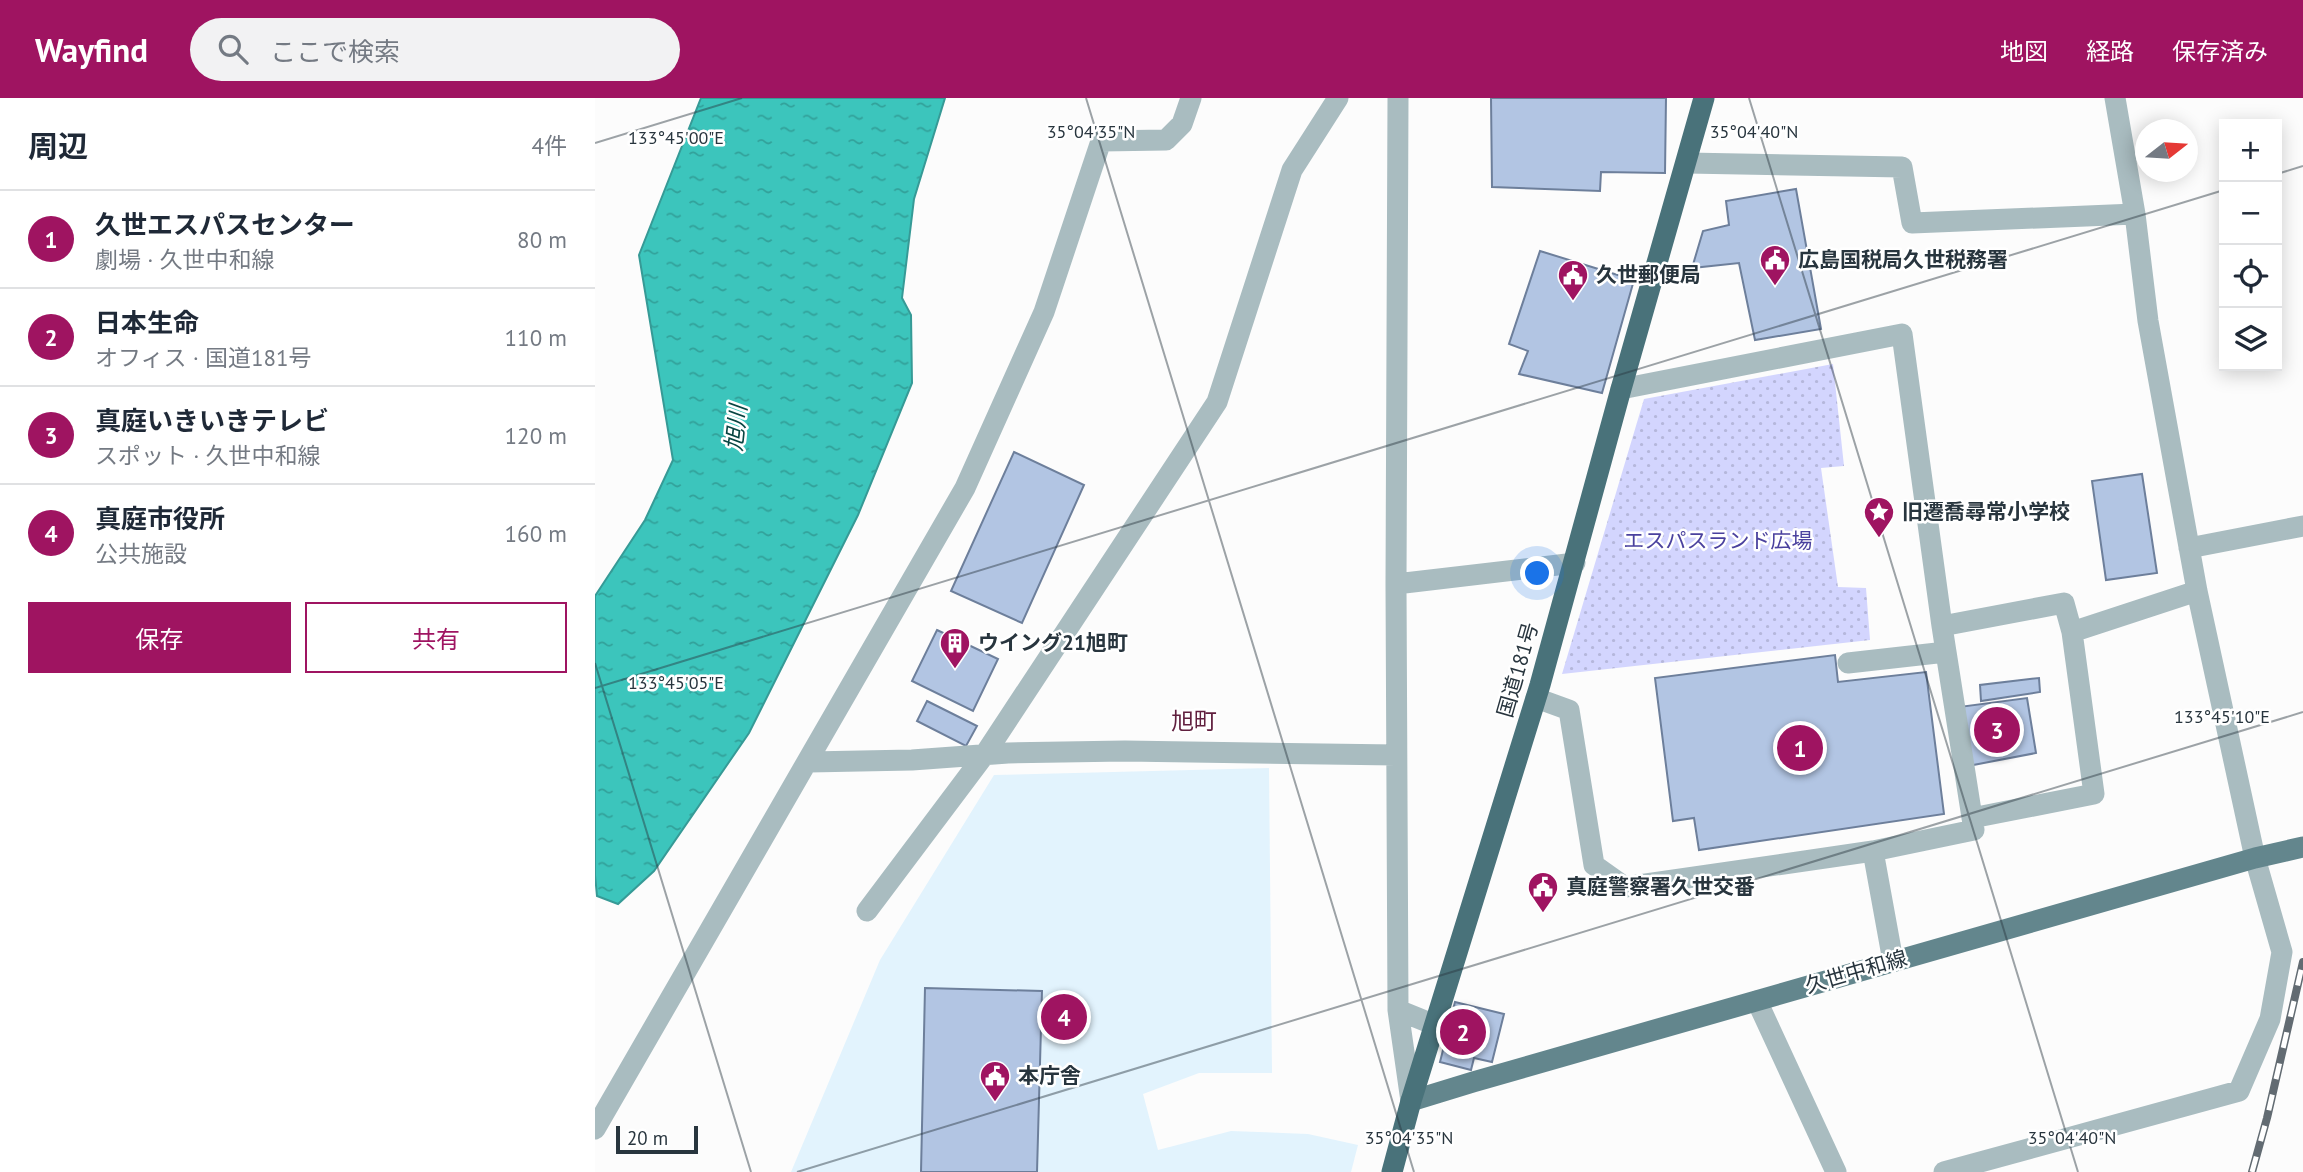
<!DOCTYPE html>
<html lang="ja">
<meta charset="utf-8">
<style>
:root{--surface:#fff;--page:#f2f2f3;--text:#1f2937;--muted:#747a83;--line:#e0e1e3;--accent:#9f1461}
body{margin:0;font-family:"PT Sans","Noto Sans JP",sans-serif;background:var(--page);color:var(--text)}
.controls{position:absolute;right:21px;top:21px;display:grid;overflow:hidden;border-radius:0px;box-shadow:0 4px 18px #0003}
.controls button{width:63px;height:63px;display:grid;place-items:center;padding:0;border:0;border-bottom:2px solid var(--line);background:var(--surface);color:var(--text);font:35px sans-serif}
.compass{position:absolute;left:1540px;top:21px;width:63px;height:63px;border-radius:50%;background:var(--surface);box-shadow:0 4px 18px #0003;rotate:73deg}
.scale{position:absolute;left:21px;bottom:18px;width:82px;box-sizing:border-box;padding-left:7px;border:4px solid #28353e;border-top:0;font-size:19px;line-height:24px;white-space:nowrap;color:#28353e;-webkit-text-stroke:5px #fff;paint-order:stroke}
.you{position:absolute;left:943px;top:476px;width:24px;height:24px;margin:-18px;border:5px solid #fff;border-radius:50%;background:#1a73e8;box-shadow:0 0 0 10px #1a73e833}
.badge{display:grid;place-items:center;width:46px;height:46px;border-radius:50%;background:var(--accent);color:#fff;font-size:23px;font-weight:700}
.pin{position:absolute;translate:-50% -50%;border:4px solid #fff;box-shadow:0 2px 7px #0006}
.list{margin:0;padding:0;list-style:none}
h2{display:flex;justify-content:space-between;align-items:center;height:91px;margin:0;padding:0 28px;font-size:30px}
h2 small{font-size:23px;font-weight:400;color:var(--muted)}
.list li{display:grid;grid-template-columns:46px 1fr auto;gap:21px;align-items:center;box-sizing:border-box;height:98px;padding:0 28px;border-top:2px solid var(--line)}
.list b{display:block;font-size:26px;white-space:nowrap}
.list p{margin:0;font-size:23px;white-space:nowrap;color:var(--muted)}
.list em{font-size:23px;font-style:normal;color:var(--muted)}
.actions{display:flex;gap:14px;padding:21px 28px}
.actions a{flex:1;padding:16px 0;border:2px solid var(--accent);border-radius:0px;text-align:center;font-size:24px;color:var(--accent)}
.actions .main{background:var(--accent);color:#fff}
.icon{flex:none;width:38px;height:38px;fill:none;stroke:currentColor;stroke-width:2;stroke-linecap:round;stroke-linejoin:round}
.map{position:relative;flex:none;width:1708px;height:1074px;overflow:hidden}
header{display:flex;align-items:center;gap:42px;box-sizing:border-box;height:98px;padding:0 35px;background:var(--accent);color:#fff}
header strong{font-size:33px}
nav{display:flex;gap:38px;margin-inline-start:auto;font-size:24px}
.search{width:490px;height:63px;background:var(--page);display:flex;align-items:center;gap:18px;box-sizing:border-box;padding:0 24px;border-radius:38px;color:var(--muted);font-size:26px}
main{display:flex}
aside{flex:1;background:var(--surface)}
.map>svg:first-child{display:block}
.built{fill:#e2f3fd}
.park{fill:url(#park-dots)}
.water{fill:url(#water-ripples);stroke:#369a96;stroke-width:2}
.building{fill:#b2c5e3;stroke:#6d7f9b;stroke-width:2}
.lines{fill:none;stroke-linecap:round;stroke-linejoin:round}
.minor{stroke:#a9bcc0;stroke-width:21}
.major{stroke:#63868d;stroke-width:21}
.highway{stroke:#49727a;stroke-width:21}
.rail-casing{stroke:#626b72;stroke-width:8}
.rail{stroke:#fff;stroke-width:5;stroke-dasharray:16;stroke-linecap:butt}
.ticks{fill:none;stroke:#28353e;stroke-width:2;stroke-opacity:0.45}
.labels{text-anchor:middle;stroke-width:5;stroke-linejoin:round;paint-order:stroke}
.poi-label{font-size:21px;font-weight:bold;fill:#28353e;stroke:#fff;text-anchor:start}
.park-label{font-size:21px;fill:#4a419e;stroke:#fff}
.street-label{font-size:21px;fill:#28353e;stroke:#fff}
.water-label{font-size:23px;font-style:italic;fill:#084542;stroke:#fff}
.neighbourhood-label{font-size:23px;fill:#61203f;stroke:#fff}
.ticks-label{font-size:18px;text-anchor:middle;fill:#28353e;stroke:#fff;stroke-width:5;stroke-linejoin:round;paint-order:stroke}
</style>
<header>
<strong>Wayfind</strong>
<div class="search"><svg class="icon" aria-label="search" viewBox="0 0 24 24"><circle cx="10" cy="10" r="6"/><path d="M15 15l6 6"/></svg>ここで検索</div>
<nav><a>地図</a><a>経路</a><a>保存済み</a></nav>
</header>
<main>
<aside>
<h2>周辺<small>4件</small></h2>
<ul class="list">
<li><span class="badge">1</span><div><b>久世エスパスセンター</b><p>劇場 · 久世中和線</p></div><em>80 m</em></li>
<li><span class="badge">2</span><div><b>日本生命</b><p>オフィス · 国道181号</p></div><em>110 m</em></li>
<li><span class="badge">3</span><div><b>真庭いきいきテレビ</b><p>スポット · 久世中和線</p></div><em>120 m</em></li>
<li><span class="badge">4</span><div><b>真庭市役所</b><p>公共施設</p></div><em>160 m</em></li>
</ul>
<div class="actions"><a class="main">保存</a><a>共有</a></div>
</aside>
<div class="map">
<svg width="1708" height="1074" viewBox="0 0 1708 1074">
<defs>
<pattern id="park-dots" width="8" height="8" patternUnits="userSpaceOnUse" patternTransform="scale(1.75)"><rect width="8" height="8" fill="#d3d5fe"/><path d="M2 2h.1M6 6h.1" fill="none" stroke="#b5b7db" stroke-width="1.8" stroke-linecap="round"/></pattern>
<pattern id="water-ripples" width="26" height="14" patternUnits="userSpaceOnUse" patternTransform="scale(1.75)"><rect width="26" height="14" fill="#3cc5bc"/><path d="M2 4q2-2 4 0t4 0M15 11q2-2 4 0t4 0" fill="none" stroke="#32a19a"/></pattern>
</defs>
<rect width="100%" height="100%" fill="#fcfcfc"/>
<!-- built -->
<path class="built" d="M674 670 677 975H604L548 996 563 1052 636 1033 713 1036 763 1047 756 1074H196L285 862 399 677Z"/>
<!-- park -->
<path class="park" d="M1238 266 1249 368 1226 370 1243 489 1271 490 1275 542 967 576 1049 301Z"/>
<!-- water -->
<path class="water" d="M106 0H350L319 101 307 200 316 217 317 285 263 417 154 635 59 773 23 806 2 798 0 777V498L50 422 78 362 44 157Z"/>
<!-- building -->
<path class="building" d="M896 0H1071L1070 75 1006 74 1005 93 897 89Z
M1201 91 1226 231 1160 242 1144 165 1097 170 1108 133 1134 127 1131 103Z
M945 153 1039 182 1007 295 924 276 933 253 914 246Z
M419 354 489 387 427 525 356 493Z
M1547 376 1562 475 1511 482 1497 383Z
M342 532 403 561 378 613 317 583Z
M1240 557 1243 584 1331 574 1349 716 1104 752 1099 720 1078 723 1060 580Z
M1444 580 1445 594 1386 603 1385 587Z
M1432 600 1441 655 1373 668 1364 609Z
M332 603 382 628 371 648 322 623Z
M330 890 447 893 442 1074H326Z
M860 904 909 916 897 964 879 960 876 972 845 964Z"/>
<g class="lines">
<!-- minor -->
<path class="minor" d="M803 0 801 486 803 912 816 1003
M1092 65 1307 69 1317 125 1540 116
M1026 291 1307 236 1347 528
M1594 450 1708 428
M801 486 980 465
M1253 565 1351 554 1347 528 1469 505 1477 534 1602 493
M941 600 974 612 999 767 1030 789 1278 753 1379 732 1351 554
M214 664 317 662 413 655 530 653 801 657
M1377 720 1499 696 1477 534
M1278 753 1298 863
M272 813 390 656 622 304 697 72 743 0
M1162 903 1241 1074
M803 912 840 927
M0 1031 370 390 449 214 506 43 571 42 587 26 596 0
M1349 1074 1644 993 1675 921 1687 854 1660 760 1602 493 1553 223 1540 116 1520 0"/>
<!-- major -->
<path class="major" d="M816 1003 878 984 1660 760 1708 749"/>
<!-- highway -->
<path class="highway" d="M797 1074 816 1003 945 587 1026 291 1109 0"/>
<!-- rail casing -->
<g class="rail-casing">
<path id="rail" d="M1657 1074 1672 1020 1708 864"/>
</g>
<!-- rail -->
<use href="#rail" class="rail"/>
</g>
<!-- ticks -->
<path class="ticks" d="M491 0 819 1074M1154 0 1483 1074M0 45 147 0M1682 76 1708 68M0 565 156 1074M0 590 1629 92M202 1074 1708 614"/>
<!-- icons -->
<defs>
<g id="civic-pin" transform="scale(1.575)"><path d="M0 17L-7.5 6A9.5 9.5 0 1 1 7.5 6Z" fill="#9f1461" stroke="#fff"/><path d="M-.6-6.5H3V-4.5H.6V-3L4-1V1h2V6H-6V1h2V-1L-.6-3ZM-1.2 2.5V6h2.4V2.5Z" fill="#fff"/></g>
<g id="sight-pin" transform="scale(1.575)"><path d="M0 17L-7.5 6A9.5 9.5 0 1 1 7.5 6Z" fill="#9f1461" stroke="#fff"/><path d="M0-6L1.8-2.2L6-1.7L2.9 1.2L3.7 5.4L0 3.3L-3.7 5.4L-2.9 1.2L-6-1.7L-1.8-2.2Z" fill="#fff"/></g>
<g id="building-pin" transform="scale(1.575)"><path d="M0 17L-7.5 6A9.5 9.5 0 1 1 7.5 6Z" fill="#9f1461" stroke="#fff"/><path d="M-4-6H4V6H1V3H-1V6H-4ZM-2.5-4.3h1.7v1.8h-1.7ZM.8-4.3h1.7v1.8H.8ZM-2.5-1h1.7V.8h-1.7ZM.8-1h1.7V.8H.8Z" fill="#fff"/></g>
</defs>
<g fill-rule="evenodd">
<use href="#civic-pin" x="1180" y="162"/>
<use href="#civic-pin" x="978" y="177"/>
<use href="#sight-pin" x="1284" y="414"/>
<use href="#building-pin" x="360" y="545"/>
<use href="#civic-pin" x="948" y="789"/>
<use href="#civic-pin" x="400" y="978"/>
</g>
<g class="labels">
<!-- poi labels -->
<g class="poi-label">
<text x="1203" y="169">広島国税局久世税務署</text>
<text x="1001" y="184">久世郵便局</text>
<text x="1307" y="421">旧遷喬尋常小学校</text>
<text x="383" y="552">ウイング21旭町</text>
<text x="971" y="796">真庭警察署久世交番</text>
<text x="423" y="985">本庁舎</text>
</g>
<!-- park labels -->
<g class="park-label">
<text x="1123" y="450">エスパスランド広場</text>
</g>
<!-- street labels -->
<g class="street-label">
<text transform="translate(923 572) rotate(-74)" y="7">国道181号</text>
<text transform="translate(1261 874) rotate(-16)" y="7">久世中和線</text>
</g>
<!-- water labels -->
<g class="water-label">
<text transform="translate(141 330) rotate(-84)" y="8">旭川</text>
</g>
<!-- neighbourhood labels -->
<g class="neighbourhood-label">
<text x="599" y="631">旭町</text>
</g>
</g>
<g class="ticks-label">
<text x="496" y="40">35°04'35"N</text>
<text x="1159" y="40">35°04'40"N</text>
<text x="81" y="46">133°45'00"E</text>
<text x="81" y="591">133°45'05"E</text>
<text x="1627" y="625">133°45'10"E</text>
<text x="814" y="1046">35°04'35"N</text>
<text x="1477" y="1046">35°04'40"N</text>
</g>
</svg>
<div class="controls">
<button>+</button>
<button>−</button>
<button><svg class="icon" aria-label="locate" viewBox="0 0 24 24"><circle cx="12" cy="12" r="6"/><path d="M12 2v4M12 18v4M2 12h4M18 12h4"/></svg></button>
<button><svg class="icon" aria-label="layers" viewBox="0 0 24 24"><path d="M12 4l9 5-9 5-9-5zM3 14l9 5 9-5"/></svg></button>
</div>
<svg class="compass" viewBox="-18 -18 36 36"><path d="M0-13l5 13h-10z" fill="#e53935"/><path d="M0 13l5-13h-10z" fill="#747a83"/></svg>
<div class="scale">20 m</div>
<div class="you"></div>
<div class="pin badge" style="left:1205px;top:650px">1</div>
<div class="pin badge" style="left:868px;top:934px">2</div>
<div class="pin badge" style="left:1402px;top:632px">3</div>
<div class="pin badge" style="left:469px;top:919px">4</div>
</div>
</main>
